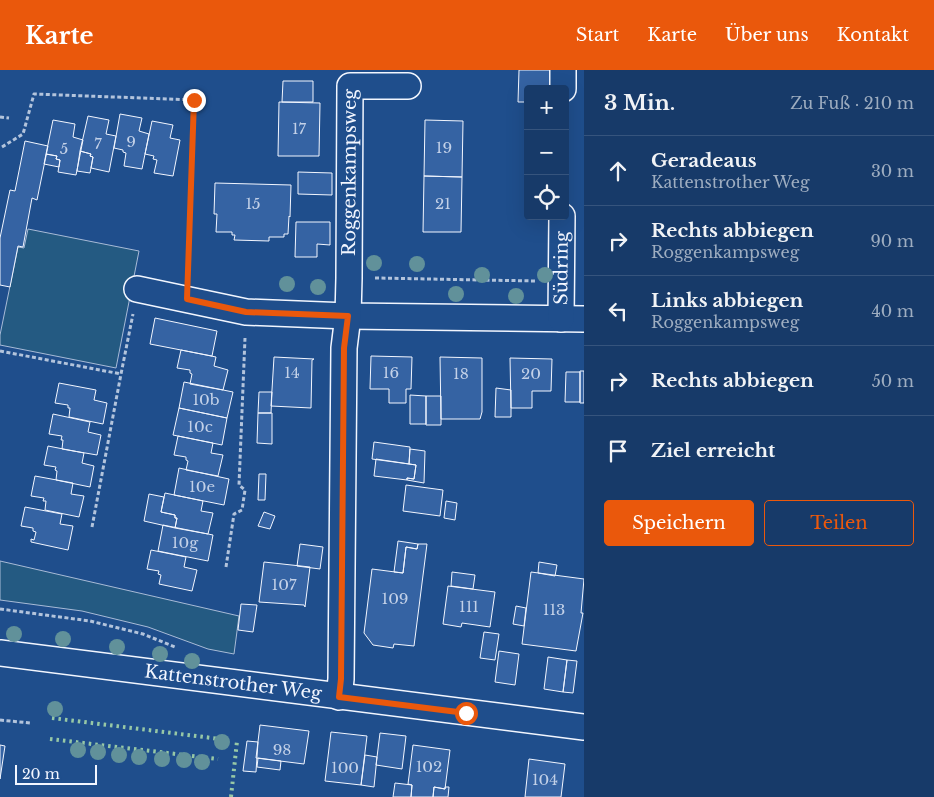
<!DOCTYPE html>
<html lang="de">
<meta charset="utf-8">
<style>
:root{--surface:#173a69;--page:#244571;--text:#f1f3f6;--muted:#9eadc0;--line:#36547d;--accent:#ea580c}
body{margin:0;font-family:"Libre Baskerville",serif;background:var(--page);color:var(--text)}
.controls{position:absolute;right:15px;top:15px;display:grid;overflow:hidden;border-radius:5px;box-shadow:0 5px 20px #0002}
.controls button{width:45px;height:45px;display:grid;place-items:center;padding:0;border:0;border-bottom:1px solid var(--line);background:var(--surface);color:var(--text);font:25px sans-serif}
.scale{position:absolute;left:15px;bottom:12px;width:82px;box-sizing:border-box;padding-left:5px;border:2px solid #f2f6ff;border-top:0;font-size:14px;line-height:18px;white-space:nowrap;color:#f2f6ff;-webkit-text-stroke:4px #1f4e8c;paint-order:stroke}
.stop{position:absolute;width:15px;height:15px;margin:-11px;border:4px solid #ea580c;border-radius:50%;background:#fff}
.stop.end{background:#ea580c;border-color:#fff;box-shadow:0 1px 5px #0008}
.list{margin:0;padding:0;list-style:none}
h2{display:flex;justify-content:space-between;align-items:center;height:65px;margin:0;padding:0 20px;font-size:21px}
h2 small{font-size:16px;font-weight:400;color:var(--muted)}
.list li{display:grid;grid-template-columns:32px 1fr auto;gap:15px;align-items:center;box-sizing:border-box;height:70px;padding:0 20px;border-top:1px solid var(--line)}
.list b{display:block;font-size:19px;white-space:nowrap}
.list p{margin:0;font-size:16px;white-space:nowrap;color:var(--muted)}
.list em{font-size:16px;font-style:normal;color:var(--muted)}
.actions{display:flex;gap:10px;padding:15px 20px}
.actions a{flex:1;padding:11px 0;border:1px solid var(--accent);border-radius:5px;text-align:center;font-size:18px;color:var(--accent)}
.actions .main{background:var(--accent);color:#fff}
.icon{flex:none;width:28px;height:28px;fill:none;stroke:currentColor;stroke-width:2;stroke-linecap:round;stroke-linejoin:round}
.map{position:relative;flex:none;width:584px;height:727px;overflow:hidden}
header{display:flex;align-items:center;gap:30px;box-sizing:border-box;height:70px;padding:0 25px;background:var(--accent);color:#fff}
header strong{font-size:24px}
nav{display:flex;gap:28px;margin-inline-start:auto;font-size:18px}
main{display:flex}
aside{flex:1;background:var(--surface)}
.map>svg:first-child{display:block}
.green{fill:#245a82;stroke:#a8bbd7}
.building{fill:#3563a3;stroke:#f2f6ff}
.lines{fill:none;stroke-linecap:round;stroke-linejoin:round}
.street-casing{stroke:#f2f6ff;stroke-width:28}
.path{stroke:#b3c4dc;stroke-width:3;stroke-dasharray:4 2.5;stroke-linecap:butt}
.street{stroke:#1f4e8c;stroke-width:25}
.hedge{stroke:#97c8a6;stroke-width:4;stroke-dasharray:2.5 4;stroke-linecap:butt}
.tree{fill:#61919a}
.route{stroke:#ea580c;stroke-width:6}
.labels{text-anchor:middle;stroke-width:4;stroke-linejoin:round;paint-order:stroke}
.number-label{font-size:15px;fill:#c3d1e8}
.street-label{font-size:18px;fill:#f2f6ff;stroke:#1f4e8c}
</style>
<header>
<strong>Karte</strong>
<nav><a>Start</a><a>Karte</a><a>Über uns</a><a>Kontakt</a></nav>
</header>
<main>
<div class="map">
<svg width="584" height="727" viewBox="0 0 584 727">
<rect width="100%" height="100%" fill="#1f4e8c"/>
<!-- green -->
<path class="green" d="M28 159 139 181 116 298 0 275V265L18 177 24 178Z
M0 491 239 546 234 584 208 579 148 557 82 541 0 530Z"/>
<!-- building -->
<path class="building" d="M519 0H556L555 19H528V32H518Z
M283 11H313V32H282Z
M279 32 320 33 319 86H278Z
M120 44 142 48 139 61 149 64 142 99 124 96 126 83 123 82V80L114 78Z
M88 46 109 50 106 64 116 66 109 102 91 98 93 87 90 86 91 84 80 81Z
M53 50 75 54 73 67 83 70 76 105 58 102 60 90 56 89 57 86 46 84Z
M425 50 463 51 462 107 424 106Z
M152 51 173 55 170 68 180 70 173 106 154 103 157 90 153 89 154 86 145 84Z
M25 71 48 76 37 130 32 128 23 177 18 176 10 217 0 215V168L10 120 15 121Z
M80 81 91 84 90 86 93 87 90 103 77 101Z
M46 84 57 86 56 89 60 90 59 97 44 94Z
M298 102 332 103V125L298 124Z
M424 106 462 107 461 162H423Z
M215 113 291 115 290 147 289 146 288 164H284V167H269V171L234 170 235 165H232V162H216L217 144H214Z
M296 152H330V175L317 174V187H295Z
M155 248 217 261 212 286 150 274Z
M181 280 216 287 214 296 228 300 223 320 190 314 192 304 190 303V300L177 298Z
M371 286 412 287 411 319H406V333H389V319H370Z
M274 287 314 289 312 290 311 338 271 336Z
M440 287 482 288V342L480 349H441Z
M510 288 552 289 551 321H532V338H511Z
M580 301H584V333H580Z
M566 302H580V332H565Z
M184 312 233 322 227 348 179 338Z
M59 313 96 320 94 330 107 333 103 354 69 347 70 338H68V335L55 333Z
M496 318 511 320V347H495Z
M259 322H272L271 343H258Z
M410 325 426 326V354H410Z
M426 326H441V355H426Z
M179 338 227 348 222 375 173 365Z
M258 343H272V374L257 373Z
M53 344 90 352 88 362 101 365 97 385 62 379 63 370H61L62 366 49 364Z
M178 366 213 373 211 383 223 385 218 406 186 400 188 391 186 390V387L174 385Z
M374 372 410 377 409 394 372 389Z
M48 376 84 383 82 393 94 396 90 417 56 410 57 401 55 400 56 397 44 395Z
M410 379 425 381 424 413 407 410V408L414 409 416 395 409 394Z
M376 389 416 395 414 409 407 408V410L374 406Z
M179 398 229 409 224 435 174 425Z
M259 404H266L265 430H258Z
M35 406 73 413 71 424 84 426 79 447 45 440 46 431H43L44 428 31 426Z
M406 415 443 420 440 446 403 441Z
M165 423 203 431 201 441 213 443 208 464 175 458 177 448H175V445L161 442Z
M149 424 164 427 161 442 175 445V448H177L175 458 144 451Z
M446 431 457 433 455 450 444 448Z
M25 437 62 444 60 454 73 456 68 480 31 472V469L34 470 36 462 33 461V458L21 456Z
M264 442 275 446 270 459 258 456Z
M163 455 213 465 208 491 158 481Z
M398 471 418 474 417 479 406 477 403 503 394 502Z
M300 474 323 477 320 499 297 496Z
M418 474H427L414 576 394 574 393 578 373 575 364 563 372 499 403 503 406 477 417 479Z
M151 480 186 487 184 497 197 500 192 521 159 514 161 505 158 504 159 501 147 499Z
M264 492 310 497 305 537 304 535 259 532Z
M539 492 557 495 555 506 538 503Z
M452 502 475 505 473 519 451 516Z
M531 502 584 509 581 543H583L576 581 522 574Z
M448 516 495 522 490 557 462 553 461 557 443 554Z
M241 534 257 535 253 562 238 560Z
M516 536 526 538 524 556 513 554Z
M484 562 499 564 495 590 480 588Z
M499 581 519 584 515 615 495 612Z
M548 587 567 590 563 622 544 619Z
M567 590 577 591 573 623 563 622Z
M260 655 309 661 304 694 256 688Z
M331 662 367 666 361 715 325 711Z
M380 663 406 666 402 699 376 695Z
M247 671 258 672 256 702 243 701Z
M0 675 5 676 0 709Z
M413 675 450 680 445 719 434 717 433 727H411L412 715 408 714Z
M365 685 377 687 374 717 361 715Z
M258 688 281 691 280 700 257 697Z
M529 689 565 694 561 727H525Z
M395 713 412 715 411 727H393Z
M434 717 445 719V717H449L448 727H433Z"/>
<g class="lines">
<!-- street casing -->
<g class="street-casing">
<g id="street">
<path d="M563 19V0"/>
<path d="M137 219 246 242 348 246 584 249"/>
<path id="s1" d="M561 249 562 146"/>
<path id="s2" d="M0 583 584 657"/>
<path id="s3" d="M339 627 341 609 344 278 348 246 349 208 350 16H408"/>
</g>
</g>
<!-- path -->
<path class="path" d="M0 47 9 48
M2 77 23 64 34 24 194 30 188 203
M375 208 536 211
M0 281 121 304 133 244
M92 457 121 304
M226 497 234 444 242 440 245 420 239 415 245 268
M0 539 90 551 143 564 175 577
M0 650 30 653"/>
<!-- street -->
<use href="#street" class="street"/>
<!-- hedge -->
<path class="hedge" d="M52 648 220 669
M50 669 218 689
M231 727 237 671"/>
</g>
<!-- trees -->
<g class="tree">
<circle cx="374" cy="193" r="8"/>
<circle cx="417" cy="194" r="8"/>
<circle cx="482" cy="205" r="8"/>
<circle cx="545" cy="205" r="8"/>
<circle cx="287" cy="214" r="8"/>
<circle cx="318" cy="217" r="8"/>
<circle cx="456" cy="224" r="8"/>
<circle cx="516" cy="226" r="8"/>
<circle cx="14" cy="564" r="8"/>
<circle cx="63" cy="569" r="8"/>
<circle cx="117" cy="577" r="8"/>
<circle cx="160" cy="584" r="8"/>
<circle cx="192" cy="591" r="8"/>
<circle cx="55" cy="639" r="8"/>
<circle cx="222" cy="672" r="8"/>
<circle cx="78" cy="680" r="8"/>
<circle cx="98" cy="682" r="8"/>
<circle cx="119" cy="685" r="8"/>
<circle cx="139" cy="687" r="8"/>
<circle cx="162" cy="689" r="8"/>
<circle cx="184" cy="690" r="8"/>
<circle cx="202" cy="692" r="8"/>
</g>
<g class="lines">
<!-- route -->
<path class="route" d="M194 30 187 229 246 242 348 246 344 278 341 609 339 627 466 643"/>
</g>
<g class="labels">
<!-- number labels -->
<g class="number-label">
<text x="299" y="64">17</text>
<text x="131" y="77">9</text>
<text x="98" y="79">7</text>
<text x="444" y="83">19</text>
<text x="64" y="84">5</text>
<text x="253" y="139">15</text>
<text x="443" y="139">21</text>
<text x="292" y="308">14</text>
<text x="391" y="308">16</text>
<text x="461" y="309">18</text>
<text x="531" y="309">20</text>
<text x="206" y="335">10b</text>
<text x="200" y="362">10c</text>
<text x="202" y="422">10e</text>
<text x="185" y="478">10g</text>
<text x="284" y="520">107</text>
<text x="395" y="534">109</text>
<text x="469" y="542">111</text>
<text x="554" y="545">113</text>
<text x="282" y="685">98</text>
<text x="429" y="702">102</text>
<text x="345" y="703">100</text>
<text x="545" y="715">104</text>
</g>
<!-- street labels -->
<g class="street-label">
<text dy="6" stroke="none"><textPath href="#s3" startOffset="525">Roggenkampsweg</textPath></text>
<text dy="6" stroke="none"><textPath href="#s1" startOffset="51">Südring</textPath></text>
<text dy="6" stroke="none"><textPath href="#s2" startOffset="235">Kattenstrother Weg</textPath></text>
</g>
</g>
</svg>
<div class="controls">
<button>+</button>
<button>−</button>
<button><svg class="icon" aria-label="locate" viewBox="0 0 24 24"><circle cx="12" cy="12" r="6"/><path d="M12 2v4M12 18v4M2 12h4M18 12h4"/></svg></button>
</div>
<div class="scale">20 m</div>
<div class="stop" style="left:466px;top:643px"></div>
<div class="stop end" style="left:194px;top:30px"></div>
</div>
<aside>
<h2>3 Min.<small>Zu Fuß · 210 m</small></h2>
<ul class="list">
<li><svg class="icon" aria-label="ahead" viewBox="0 0 24 24"><path d="M12 20V5M6 11l6-6 6 6"/></svg><div><b>Geradeaus</b><p>Kattenstrother Weg</p></div><em>30 m</em></li>
<li><svg class="icon" aria-label="right" viewBox="0 0 24 24"><path d="M7 20v-9h11M14 6l5 5-5 5"/></svg><div><b>Rechts abbiegen</b><p>Roggenkampsweg</p></div><em>90 m</em></li>
<li><svg class="icon" aria-label="left" viewBox="0 0 24 24"><path d="M17 20v-9H6M10 6l-5 5 5 5"/></svg><div><b>Links abbiegen</b><p>Roggenkampsweg</p></div><em>40 m</em></li>
<li><svg class="icon" aria-label="right" viewBox="0 0 24 24"><path d="M7 20v-9h11M14 6l5 5-5 5"/></svg><div><b>Rechts abbiegen</b></div><em>50 m</em></li>
<li><svg class="icon" aria-label="arrive" viewBox="0 0 24 24"><path d="M6 21V4h12l-3 4 3 4H6"/></svg><div><b>Ziel erreicht</b></div></li>
</ul>
<div class="actions"><a class="main">Speichern</a><a>Teilen</a></div>
</aside>
</main>
